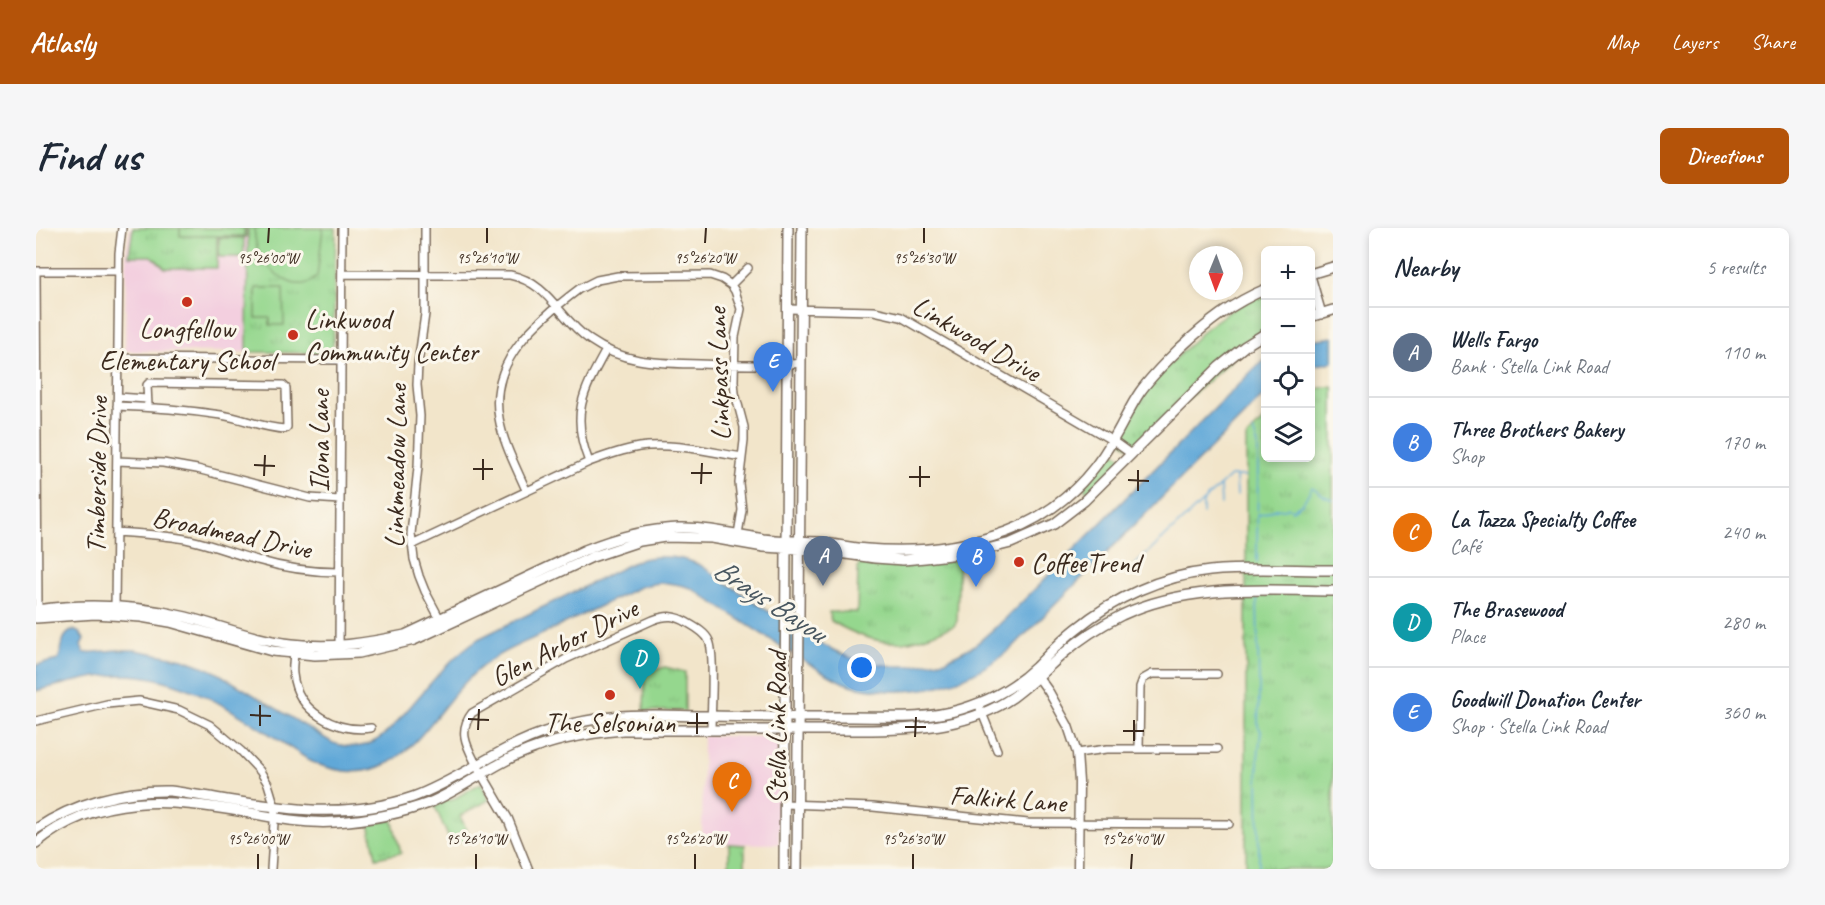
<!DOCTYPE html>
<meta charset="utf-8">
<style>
:root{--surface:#fff;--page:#f6f6f7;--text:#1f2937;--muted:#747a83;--line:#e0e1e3;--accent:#b45309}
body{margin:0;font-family:Caveat,sans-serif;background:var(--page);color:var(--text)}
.controls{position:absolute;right:18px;top:18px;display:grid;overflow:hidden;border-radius:9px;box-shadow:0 3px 9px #0003}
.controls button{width:54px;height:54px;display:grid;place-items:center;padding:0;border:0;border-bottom:2px solid var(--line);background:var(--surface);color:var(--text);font:30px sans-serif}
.compass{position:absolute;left:1153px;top:18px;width:54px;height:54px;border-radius:50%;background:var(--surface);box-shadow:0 3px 9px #0003;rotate:181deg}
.you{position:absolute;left:826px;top:440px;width:21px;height:21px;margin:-15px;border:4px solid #fff;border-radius:50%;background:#1a73e8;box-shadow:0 0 0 9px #1a73e833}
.badge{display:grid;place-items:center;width:39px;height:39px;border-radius:50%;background:var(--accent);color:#fff;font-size:20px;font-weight:700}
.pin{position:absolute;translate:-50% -50px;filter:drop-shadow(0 2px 3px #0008)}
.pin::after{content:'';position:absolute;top:32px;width:21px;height:18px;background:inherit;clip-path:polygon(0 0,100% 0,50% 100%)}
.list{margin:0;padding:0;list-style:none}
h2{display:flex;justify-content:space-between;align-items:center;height:78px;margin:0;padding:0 24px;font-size:26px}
h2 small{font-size:20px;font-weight:400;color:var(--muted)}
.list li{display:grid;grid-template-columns:39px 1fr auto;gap:18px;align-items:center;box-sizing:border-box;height:90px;padding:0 24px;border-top:2px solid var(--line)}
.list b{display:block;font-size:22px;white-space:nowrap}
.list p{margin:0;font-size:20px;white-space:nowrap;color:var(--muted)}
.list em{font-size:20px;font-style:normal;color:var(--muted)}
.icon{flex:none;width:33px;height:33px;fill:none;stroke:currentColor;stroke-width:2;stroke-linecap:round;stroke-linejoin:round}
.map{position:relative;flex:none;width:1297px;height:641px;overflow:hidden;border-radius:9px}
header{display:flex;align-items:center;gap:36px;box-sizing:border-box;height:84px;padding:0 30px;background:var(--accent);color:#fff}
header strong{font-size:28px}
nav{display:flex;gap:33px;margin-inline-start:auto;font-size:21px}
.intro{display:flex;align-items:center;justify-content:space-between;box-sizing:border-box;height:144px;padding:0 36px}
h1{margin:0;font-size:42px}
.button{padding:15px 27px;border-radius:9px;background:var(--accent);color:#fff;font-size:21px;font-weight:700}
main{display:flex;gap:36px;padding:0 36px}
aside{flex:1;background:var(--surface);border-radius:9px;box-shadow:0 3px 9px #0003}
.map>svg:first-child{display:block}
.built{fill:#f3cfdf}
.grass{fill:url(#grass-tufts);stroke:#688056;stroke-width:1.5}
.garden{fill:#95d78e;stroke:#688056;stroke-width:1.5}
.water{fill:#61a8d8;stroke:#4e697b;stroke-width:1.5}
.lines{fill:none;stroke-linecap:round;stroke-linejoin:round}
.stream{stroke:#61a8d8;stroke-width:1.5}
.minor-casing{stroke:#7b6b5a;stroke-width:10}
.tertiary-casing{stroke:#7b6b5a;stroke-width:11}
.secondary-casing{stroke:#7b6b5a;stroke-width:12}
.minor{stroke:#fff;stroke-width:7}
.tertiary{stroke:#fff;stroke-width:8}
.secondary{stroke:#fff;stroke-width:9}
.ticks{fill:none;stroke:#3b2a1e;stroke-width:2}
.poi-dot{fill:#c8321e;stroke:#fbf7ec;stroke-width:2}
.labels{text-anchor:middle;stroke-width:6;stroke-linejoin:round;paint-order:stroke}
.poi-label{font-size:28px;fill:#3b2a1e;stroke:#fbf7ec;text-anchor:start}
.street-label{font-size:28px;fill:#3b2a1e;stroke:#fbf7ec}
.water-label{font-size:30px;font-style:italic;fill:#48565f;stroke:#fbf7ec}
.ticks-label{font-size:15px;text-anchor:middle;fill:#3b2a1e;stroke:#fbf7ec;stroke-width:6;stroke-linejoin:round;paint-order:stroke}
</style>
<header>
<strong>Atlasly</strong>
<nav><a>Map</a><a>Layers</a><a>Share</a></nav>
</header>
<div class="intro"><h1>Find us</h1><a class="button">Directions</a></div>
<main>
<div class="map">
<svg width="1297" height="641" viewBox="0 0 1297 641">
<defs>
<pattern id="grass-tufts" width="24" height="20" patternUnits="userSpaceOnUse" patternTransform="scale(1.5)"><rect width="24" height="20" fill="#95d78e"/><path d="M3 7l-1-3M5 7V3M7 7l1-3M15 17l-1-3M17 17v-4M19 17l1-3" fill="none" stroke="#81b97a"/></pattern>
</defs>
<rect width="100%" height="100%" fill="#fbf7ec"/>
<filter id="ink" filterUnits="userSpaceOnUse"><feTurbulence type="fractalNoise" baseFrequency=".0167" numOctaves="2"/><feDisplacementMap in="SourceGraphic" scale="12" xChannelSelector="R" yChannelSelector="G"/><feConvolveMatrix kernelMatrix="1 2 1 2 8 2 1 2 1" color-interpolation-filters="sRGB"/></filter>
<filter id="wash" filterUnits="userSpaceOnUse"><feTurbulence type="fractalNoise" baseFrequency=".008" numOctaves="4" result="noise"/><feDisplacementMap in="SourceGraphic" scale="24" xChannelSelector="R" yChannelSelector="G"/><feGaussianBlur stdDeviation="1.35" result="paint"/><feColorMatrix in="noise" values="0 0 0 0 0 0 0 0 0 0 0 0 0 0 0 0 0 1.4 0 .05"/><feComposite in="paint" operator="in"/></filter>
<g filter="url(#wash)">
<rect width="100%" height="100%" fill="#f2e5ca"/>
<!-- built -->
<path class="built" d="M94 0H212L211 124 89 123 90 25Z
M667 508 741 509 743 511V616L666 615Z"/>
<!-- grass -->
<path class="grass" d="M97 0H210V9H181V40H129L116 28H93Z
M212 0H300L297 123 293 125 211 124Z
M1229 65V102L1096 221 1083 212 1094 187 1115 155 1170 100 1197 81Z
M1291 159H1297V641H1210V210L1229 190 1230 230H1274L1275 162Z
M1076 223 1087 230 1055 261 1051 263 1048 261 1050 256Z
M923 332 921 393 918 398C903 403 888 410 873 413 846 418 817 406 795 393L793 384H821L822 340 823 339V334L876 337Z
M629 439 649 444V483H608L609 445Z
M445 555 453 572 424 588 436 613H414L398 576 412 571 414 573Z
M356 591 365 625 340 630 333 595Z
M693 616 709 617V641H693Z"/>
<!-- garden -->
<path class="garden" d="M144 0H208V8H144Z
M218 0H287L281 49C277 52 272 55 268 56 250 59 230 39 223 24 219 16 219 8 218 0Z
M183 10H208V29H183Z
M220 60H247L248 97H234V90H220Z"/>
<!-- water -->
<path class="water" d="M1297 109V134L1275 138V112Z
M1229 132V166L976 420C940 450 900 465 853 463 839 462 822 460 808 455 784 444 762 429 740 415 712 397 683 379 655 360 636 354 623 353 604 359 572 374 540 390 509 405 488 415 466 423 448 437 390 482 370 574 276 534 219 498 157 447 86 447 57 447 28 456 0 463V437L22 432C28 420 23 407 38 402L44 405 48 411 45 417 48 425 81 422H99L147 431 169 439 180 444 297 515C310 519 324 521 337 514 352 507 363 491 374 479 395 455 415 429 442 411L600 333C622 326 643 328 664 337L732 383 786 416 812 429 827 434 857 438H874L910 432 939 417 969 391 1218 141Z"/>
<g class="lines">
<!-- stream -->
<path class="stream" d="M1217 202 1222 217 1221 334
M1200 249 1201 267
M1184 258 1185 276
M1167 275V286
M1221 288 1240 281 1248 282 1252 279 1256 282 1267 275 1276 259 1288 268 1297 272
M1099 337 1194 248H1209
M1221 370 1223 460 1222 498 1225 503 1222 530 1223 641"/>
</g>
</g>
<g filter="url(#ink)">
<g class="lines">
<!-- minor casing -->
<g class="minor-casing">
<path id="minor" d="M389 0V86L382 136 381 157 384 188 382 239 375 306 378 331 383 348 389 363 406 395
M0 43 2 384
M0 43H83
M306 46 474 47C514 55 523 91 554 112 588 136 624 135 664 136 692 137 719 137 747 137L765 135
M695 57 712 40
M751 81 838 83 865 89 1077 213 1095 226
M82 130 305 132
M82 169 111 171
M81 178C115 179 151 182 185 187 207 190 226 200 249 201L251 199 250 160 247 157 113 155 111 157 112 178
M81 233 127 235 161 241 274 270 304 272
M553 234C534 186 547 164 570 122
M490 262C480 239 467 215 463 190 452 132 503 91 543 61L561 52 582 48 674 47 686 51 695 57 699 63 705 81 699 109 698 153 699 165 708 199V213L703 255 706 282 702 306
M80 304C105 306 130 307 154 312 177 317 198 326 221 332 248 340 275 344 303 344
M376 317 553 234C569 228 586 222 603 219 635 214 674 224 706 229
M79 381 83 25 86 0
M303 421 306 0
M258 422C258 430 256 439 257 446 261 484 301 505 335 500
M942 475 961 522
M0 493 71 476 103 473 143 482 174 497 205 523 224 543 232 556 239 579 235 641
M1103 521 1104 459 1107 451 1116 446H1181
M1041 525 1071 521H1181
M441 538C432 520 421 504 436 485L530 431 617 392C631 387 639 387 652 395 659 399 670 405 673 413 679 424 675 486 675 502
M748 576 837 579 992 595 1193 596"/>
</g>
<!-- tertiary casing -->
<g class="tertiary-casing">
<path id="tertiary" d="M998 443 1013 464 1032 498 1041 525 1043 554 1042 641
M441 538 472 591 492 641"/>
</g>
<!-- secondary casing -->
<g class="secondary-casing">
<path id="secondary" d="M1274 46 1297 39
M1274 48 1285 86
M1274 89 1297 82
M0 382C51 375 100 377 150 389 185 398 219 412 256 416 295 421 331 415 369 407L549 322C579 310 610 301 642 300 671 299 698 306 727 311 745 313 764 313 782 314 798 316 815 320 831 321 878 325 926 320 970 304 1015 287 1051 256 1075 215 1086 198 1093 180 1104 164 1116 147 1130 134 1144 120 1171 95 1196 75 1230 61
M0 390 59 386 105 389 134 394 236 423 279 427 323 425 378 412 556 329 604 313 629 309 676 310 728 319 781 322 839 330 867 332 889 330 939 324 975 315 1018 296 1048 273 1183 139 1209 118 1230 105
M0 601C39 575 87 562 134 563 216 574 295 597 377 569 410 557 439 537 470 521 502 504 539 493 576 489 608 485 641 488 674 488 721 489 768 489 816 489 852 489 890 492 926 481 953 473 979 459 1000 439 1013 426 1026 412 1040 401 1078 370 1125 348 1174 343 1214 339 1256 342 1297 342
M0 615C63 564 134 571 209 584 239 590 269 596 299 594 331 592 363 586 393 575 424 562 450 541 481 527 515 512 550 505 587 502H836C885 501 935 498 977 469 995 456 1011 440 1028 425 1045 410 1066 397 1086 387 1152 356 1226 362 1297 363
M748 641 752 0
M761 641 766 0"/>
</g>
<!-- minor -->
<use href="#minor" class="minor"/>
<!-- tertiary -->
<use href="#tertiary" class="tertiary"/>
<!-- secondary -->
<use href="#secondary" class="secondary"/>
</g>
</g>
<!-- ticks -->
<path class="ticks" d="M232 15 233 0M451 15V0M669 15 670 0M888 15V0M218 237 239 238M437 241H457M655 245H676M228 248 229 227M873 249H894M447 252V231M1092 252 1113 253M665 256 666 235M884 259V238M1102 263V242M214 487 235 488M432 491 453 492M651 495H672M224 498V477M869 499H890M442 502 443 481M1087 503H1108M661 506V485M879 509 880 489M1098 513V492M222 641V626M440 641V626M659 641V626M877 641V626M1095 641 1096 626"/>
<!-- markers -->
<g class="poi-dot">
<circle cx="151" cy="74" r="6"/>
<circle cx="257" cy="107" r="6"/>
<circle cx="983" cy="334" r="6"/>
<circle cx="574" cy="467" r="6"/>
</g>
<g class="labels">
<!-- poi labels -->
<g class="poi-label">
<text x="269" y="101">Linkwood<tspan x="269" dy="32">Community Center</tspan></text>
<text x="151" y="110" text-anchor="middle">Longfellow<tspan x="151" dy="32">Elementary School</tspan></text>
<text x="995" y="344">CoffeeTrend</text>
<text x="574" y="504" text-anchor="middle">The Selsonian</text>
</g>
<!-- street labels -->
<g class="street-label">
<text transform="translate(941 110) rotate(30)" y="10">Linkwood Drive</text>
<text transform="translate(682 146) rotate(-92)" y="10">Linkpass Lane</text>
<text transform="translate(283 213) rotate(-90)" y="10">Ilona Lane</text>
<text transform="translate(359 238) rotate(-89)" y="10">Linkmeadow Lane</text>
<text transform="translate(60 247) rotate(-89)" y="10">Timberside Drive</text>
<text transform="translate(196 304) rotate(12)" y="10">Broadmead Drive</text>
<text transform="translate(528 414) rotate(-27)" y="10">Glen Arbor Drive</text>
<text transform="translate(740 500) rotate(-90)" y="10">Stella Link Road</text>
<text transform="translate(972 570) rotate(4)" y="10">Falkirk Lane</text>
</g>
<!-- water labels -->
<g class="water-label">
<text transform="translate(734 372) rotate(33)" y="10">Brays Bayou</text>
</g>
</g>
<g class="ticks-label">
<text x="232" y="35">95°26'00"W</text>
<text x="451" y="35">95°26'10"W</text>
<text x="669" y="35">95°26'20"W</text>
<text x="888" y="35">95°26'30"W</text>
<text x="222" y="616">95°26'00"W</text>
<text x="440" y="616">95°26'10"W</text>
<text x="659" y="616">95°26'20"W</text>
<text x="877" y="616">95°26'30"W</text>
<text x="1096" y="616">95°26'40"W</text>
</g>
</svg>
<div class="controls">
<button>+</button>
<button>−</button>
<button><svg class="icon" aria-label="locate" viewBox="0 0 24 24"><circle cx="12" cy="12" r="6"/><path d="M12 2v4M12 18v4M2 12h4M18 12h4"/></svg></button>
<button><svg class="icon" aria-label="layers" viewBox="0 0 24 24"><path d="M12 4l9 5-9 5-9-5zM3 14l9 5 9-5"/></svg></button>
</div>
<svg class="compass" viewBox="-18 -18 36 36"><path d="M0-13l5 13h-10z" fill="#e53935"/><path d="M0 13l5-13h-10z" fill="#747a83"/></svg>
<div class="you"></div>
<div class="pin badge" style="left:787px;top:358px;background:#5c6f8a">A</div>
<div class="pin badge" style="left:940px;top:359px;background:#3f7fe0">B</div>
<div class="pin badge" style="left:696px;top:584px;background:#e8710a">C</div>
<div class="pin badge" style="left:604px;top:461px;background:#0f9aa8">D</div>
<div class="pin badge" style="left:737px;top:164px;background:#3f7fe0">E</div>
</div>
<aside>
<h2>Nearby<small>5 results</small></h2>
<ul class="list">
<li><span class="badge" style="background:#5c6f8a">A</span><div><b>Wells Fargo</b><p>Bank · Stella Link Road</p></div><em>110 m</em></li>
<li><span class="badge" style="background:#3f7fe0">B</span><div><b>Three Brothers Bakery</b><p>Shop</p></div><em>170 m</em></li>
<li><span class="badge" style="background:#e8710a">C</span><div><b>La Tazza Specialty Coffee</b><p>Café</p></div><em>240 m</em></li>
<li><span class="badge" style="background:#0f9aa8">D</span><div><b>The Brasewood</b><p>Place</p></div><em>280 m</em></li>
<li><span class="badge" style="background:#3f7fe0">E</span><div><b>Goodwill Donation Center</b><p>Shop · Stella Link Road</p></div><em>360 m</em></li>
</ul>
</aside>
</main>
